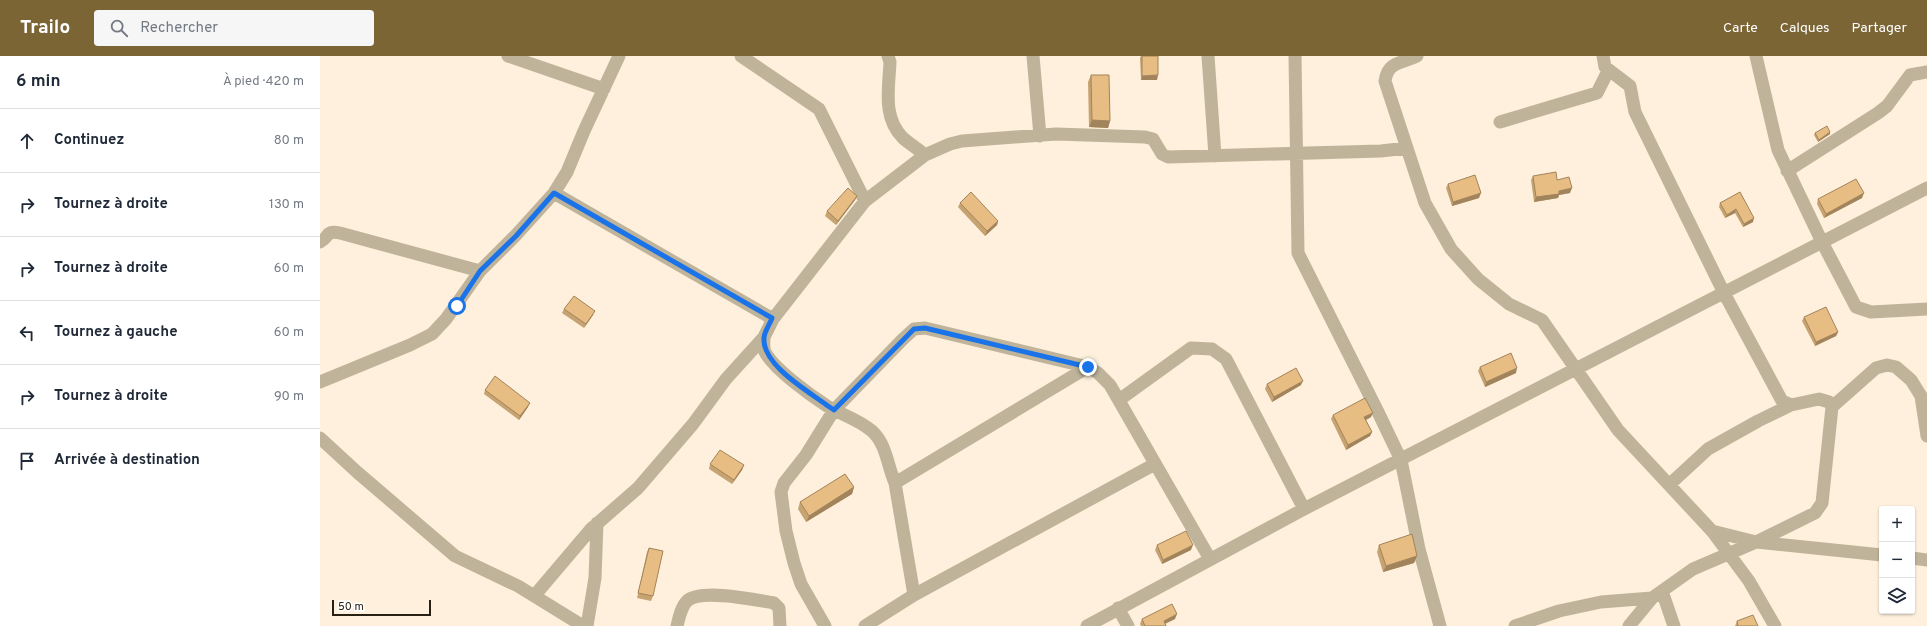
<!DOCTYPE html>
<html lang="fr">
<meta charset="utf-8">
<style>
:root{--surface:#fff;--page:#f6f6f7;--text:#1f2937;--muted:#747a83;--line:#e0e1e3;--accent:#7c6535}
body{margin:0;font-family:Overpass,sans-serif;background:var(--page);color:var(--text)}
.controls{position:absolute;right:12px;bottom:12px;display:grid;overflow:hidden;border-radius:4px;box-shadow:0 1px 3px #0004}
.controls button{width:36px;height:36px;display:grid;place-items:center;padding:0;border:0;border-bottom:1px solid var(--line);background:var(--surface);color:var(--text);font:20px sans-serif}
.scale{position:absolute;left:12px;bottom:10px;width:99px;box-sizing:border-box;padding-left:4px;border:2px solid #292014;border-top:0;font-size:11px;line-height:14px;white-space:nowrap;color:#292014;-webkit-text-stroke:3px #fff;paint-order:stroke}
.stop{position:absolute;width:12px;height:12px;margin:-9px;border:3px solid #1a73e8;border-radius:50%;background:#fff}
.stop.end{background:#1a73e8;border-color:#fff;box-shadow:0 1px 4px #0008}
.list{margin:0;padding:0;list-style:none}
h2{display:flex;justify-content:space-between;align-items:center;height:52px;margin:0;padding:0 16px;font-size:17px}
h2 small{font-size:13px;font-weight:400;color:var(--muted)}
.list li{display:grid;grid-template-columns:26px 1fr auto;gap:12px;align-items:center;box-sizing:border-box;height:64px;padding:0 16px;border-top:1px solid var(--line)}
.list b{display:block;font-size:15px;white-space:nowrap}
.list em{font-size:13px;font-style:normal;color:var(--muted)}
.icon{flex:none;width:22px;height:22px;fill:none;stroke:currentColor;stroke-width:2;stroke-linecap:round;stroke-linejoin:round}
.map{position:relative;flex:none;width:1607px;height:570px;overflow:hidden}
header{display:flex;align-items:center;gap:24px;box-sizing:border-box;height:56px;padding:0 20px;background:var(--accent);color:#fff}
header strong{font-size:19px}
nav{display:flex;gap:22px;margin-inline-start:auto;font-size:14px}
.search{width:280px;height:36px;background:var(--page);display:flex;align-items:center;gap:10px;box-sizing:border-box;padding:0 14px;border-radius:4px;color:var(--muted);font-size:15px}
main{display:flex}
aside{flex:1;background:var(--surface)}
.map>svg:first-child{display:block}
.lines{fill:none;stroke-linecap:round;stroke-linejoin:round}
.minor{stroke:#bfb499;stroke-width:13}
.wall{fill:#c7a372}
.shaded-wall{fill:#a2845c}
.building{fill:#e7bd84;stroke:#a2845c}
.route{stroke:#1a73e8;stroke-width:5}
</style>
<header>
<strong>Trailo</strong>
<div class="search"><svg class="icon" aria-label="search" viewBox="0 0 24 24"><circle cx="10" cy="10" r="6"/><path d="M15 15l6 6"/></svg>Rechercher</div>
<nav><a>Carte</a><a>Calques</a><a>Partager</a></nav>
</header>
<main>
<aside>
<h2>6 min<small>À pied · 420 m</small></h2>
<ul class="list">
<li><svg class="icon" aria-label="ahead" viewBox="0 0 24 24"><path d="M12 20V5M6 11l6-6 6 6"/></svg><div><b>Continuez</b></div><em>80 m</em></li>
<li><svg class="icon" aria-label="right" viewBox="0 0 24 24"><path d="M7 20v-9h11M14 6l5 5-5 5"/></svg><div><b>Tournez à droite</b></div><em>130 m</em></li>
<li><svg class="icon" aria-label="right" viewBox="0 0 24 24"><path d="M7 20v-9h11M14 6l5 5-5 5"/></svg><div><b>Tournez à droite</b></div><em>60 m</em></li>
<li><svg class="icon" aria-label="left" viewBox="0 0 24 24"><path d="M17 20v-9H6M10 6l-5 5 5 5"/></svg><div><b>Tournez à gauche</b></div><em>60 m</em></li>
<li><svg class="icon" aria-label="right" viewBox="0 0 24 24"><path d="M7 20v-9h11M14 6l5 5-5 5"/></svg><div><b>Tournez à droite</b></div><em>90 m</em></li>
<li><svg class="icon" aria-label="arrive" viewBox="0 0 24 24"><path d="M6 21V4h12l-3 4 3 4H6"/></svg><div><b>Arrivée à destination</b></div></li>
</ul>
</aside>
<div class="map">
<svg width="1607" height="570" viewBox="0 0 1607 570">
<rect width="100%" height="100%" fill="#fef0dd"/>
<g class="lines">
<!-- minor -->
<path class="minor" d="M188 0 284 33
M421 0 499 53 545 145
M568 0 570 6C569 32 562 61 583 82 590 88 598 93 605 99
M713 0 720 80
M888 0 895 100
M975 0 978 197 1058 356 1081 404 1099 493 1120 570
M1097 0C1081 8 1068 5 1065 25L1105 147 1131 193 1158 223 1189 248 1222 264 1298 374 1392 475 1429 525 1455 570
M1283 0 1285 11 1310 30 1315 56 1404 237 1462 345 1471 349
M1436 0 1458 94 1502 186 1536 251 1551 256 1607 253
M1180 66 1277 37 1288 15
M1467 115 1558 57 1567 50 1590 19 1607 16
M234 137 453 263
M0 186C10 181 5 174 20 177L160 215
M444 281C444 285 443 292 445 296 454 313 490 339 507 350 522 359 538 363 552 375 567 389 567 409 575 427L594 539
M0 326 90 289 112 278 126 263 160 215 196 179 234 137 247 116 264 75 299 0
M799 344 871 292 892 293 906 303 984 453
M1512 351 1556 312 1567 309 1576 311 1591 324 1601 340 1607 380
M0 382 37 416 135 500 198 530 263 570
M575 427 768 311 778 317 790 329 890 503
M1392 475 1436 486 1562 499
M1592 502 1607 504
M1342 535 1354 570
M215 539 271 473 318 432 373 368 406 323 444 281 453 263 545 145 605 99 630 88 642 85 736 78 825 81 833 83 842 98 848 101 1061 95 1087 92
M798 552 808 570
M267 570 275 522 277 467
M357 570C359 562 361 551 367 545 381 532 436 544 454 547L459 552 460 570
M505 570 481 528 474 507 466 475 461 436 464 427 486 399 514 354 583 283 594 273 605 272 768 311
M545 570 594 539 835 408
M767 570 984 453 1607 132
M1195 570 1239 555 1281 546 1332 542
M1309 570 1332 542 1373 513 1436 486 1495 457 1502 447 1512 351 1509 346 1499 343 1471 349 1438 365 1388 393 1350 428"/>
</g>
<!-- wall -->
<path class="wall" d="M821 0H838L837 24H821L820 2Z
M771 19 790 65 788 72 769 71 768 26Z
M1510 76V78L1498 86 1494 79 1495 77Z
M1213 120 1237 124 1250 137 1239 139 1238 142 1214 146 1211 124Z
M1128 128 1159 142 1132 150 1126 132Z
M1420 136 1433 166 1423 171 1415 157 1405 162 1399 151 1400 147Z
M537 140 535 144 516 169 505 160 507 155Z
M1542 142 1504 162 1497 148 1498 143Z
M640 147 678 165 677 169 665 180 638 151Z
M244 253 273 259 264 272 242 257Z
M1484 261 1518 276 1516 280 1495 290 1482 265Z
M1160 311 1196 317 1165 331 1158 315Z
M947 328 981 329 952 346 945 333Z
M165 334 208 351 199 364 164 338Z
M1013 359 1051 361 1046 364 1052 376 1050 380 1026 394 1011 363Z
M390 408 424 409 422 414 412 428 389 413Z
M534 431 532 438 486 466 478 453 480 446Z
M837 489 871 494 842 508 835 494Z
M1059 489 1097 500 1094 507 1063 516 1057 496Z
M329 492 333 540 331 545 317 542 327 496Z
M822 563H855L845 568 846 570H821L820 568Z
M1417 565 1438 570H1415Z"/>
<!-- shaded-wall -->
<path class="shaded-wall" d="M838 19 837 24H821L822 20Z
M772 64 790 65 788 72 769 71Z
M1510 76V78L1498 86 1499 84Z
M1252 132 1250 137 1239 139 1238 142 1214 146 1216 141 1239 135Z
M1161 137 1159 142 1132 150 1133 146Z
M1544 137 1542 142 1504 162 1506 158Z
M537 140 535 144 516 169 518 165Z
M1416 153 1415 157 1405 162 1407 159Z
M1434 162 1433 166 1423 171 1424 168Z
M678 165 677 169 665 180 667 175Z
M275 255 273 259 264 272 266 268Z
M1518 276 1516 280 1495 290 1496 286Z
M1197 312 1196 317 1165 331 1166 326Z
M983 325 981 329 952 346 954 341Z
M210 347 208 351 199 364 200 360Z
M1053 357 1051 361 1042 366 1044 361Z
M1052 376 1050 380 1026 394 1028 389Z
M424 409 422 414 412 428 414 424Z
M534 431 532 438 486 466 489 460Z
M873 489 871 494 842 508 843 504Z
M1097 500 1094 507 1063 516 1066 510Z
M857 558 855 563 842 569 844 565Z"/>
<!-- building -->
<path class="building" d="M822 0H838V19L822 20Z
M771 19H789L790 65 772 64Z
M1507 70 1510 76 1499 84 1495 77Z
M1236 116 1237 124 1249 121 1252 132 1239 135V138L1216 141 1213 120Z
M1155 119 1161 137 1133 146 1128 128Z
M1536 123 1544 137 1506 158 1498 143Z
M528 132 537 140 518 165 507 155Z
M651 136 678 165 667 175 640 147Z
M1420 136 1434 162 1424 168 1416 153 1407 159 1400 147Z
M254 240 275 255 266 268 244 253Z
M1506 251 1518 276 1496 286 1484 261Z
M1191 297 1197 312 1166 326 1160 311Z
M976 312 983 325 954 341 947 328Z
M175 320 210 347 200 360 165 334Z
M1045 342 1053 357 1044 361 1052 376 1028 389 1013 359Z
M400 394 424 409 414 424 390 408Z
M525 418 534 431 489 460 480 446Z
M866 475 873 489 843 504 837 489Z
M1092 478 1097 500 1066 510 1059 489Z
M329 492 343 495 333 540 318 537Z
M852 548 857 558 844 565 846 570H825L822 563Z
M1433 559 1438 570H1417L1418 569 1417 565Z"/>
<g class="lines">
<!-- route -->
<path class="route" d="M137 250 160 215 196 180 234 137 452 262C450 268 444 276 444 282 442 309 488 335 508 350L514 354 594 273 605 272 768 311"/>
</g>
</svg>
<div class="controls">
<button>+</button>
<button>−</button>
<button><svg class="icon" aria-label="layers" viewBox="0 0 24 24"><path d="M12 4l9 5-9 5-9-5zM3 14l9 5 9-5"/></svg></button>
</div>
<div class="scale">50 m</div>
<div class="stop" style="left:137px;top:250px"></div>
<div class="stop end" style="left:768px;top:311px"></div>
</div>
</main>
